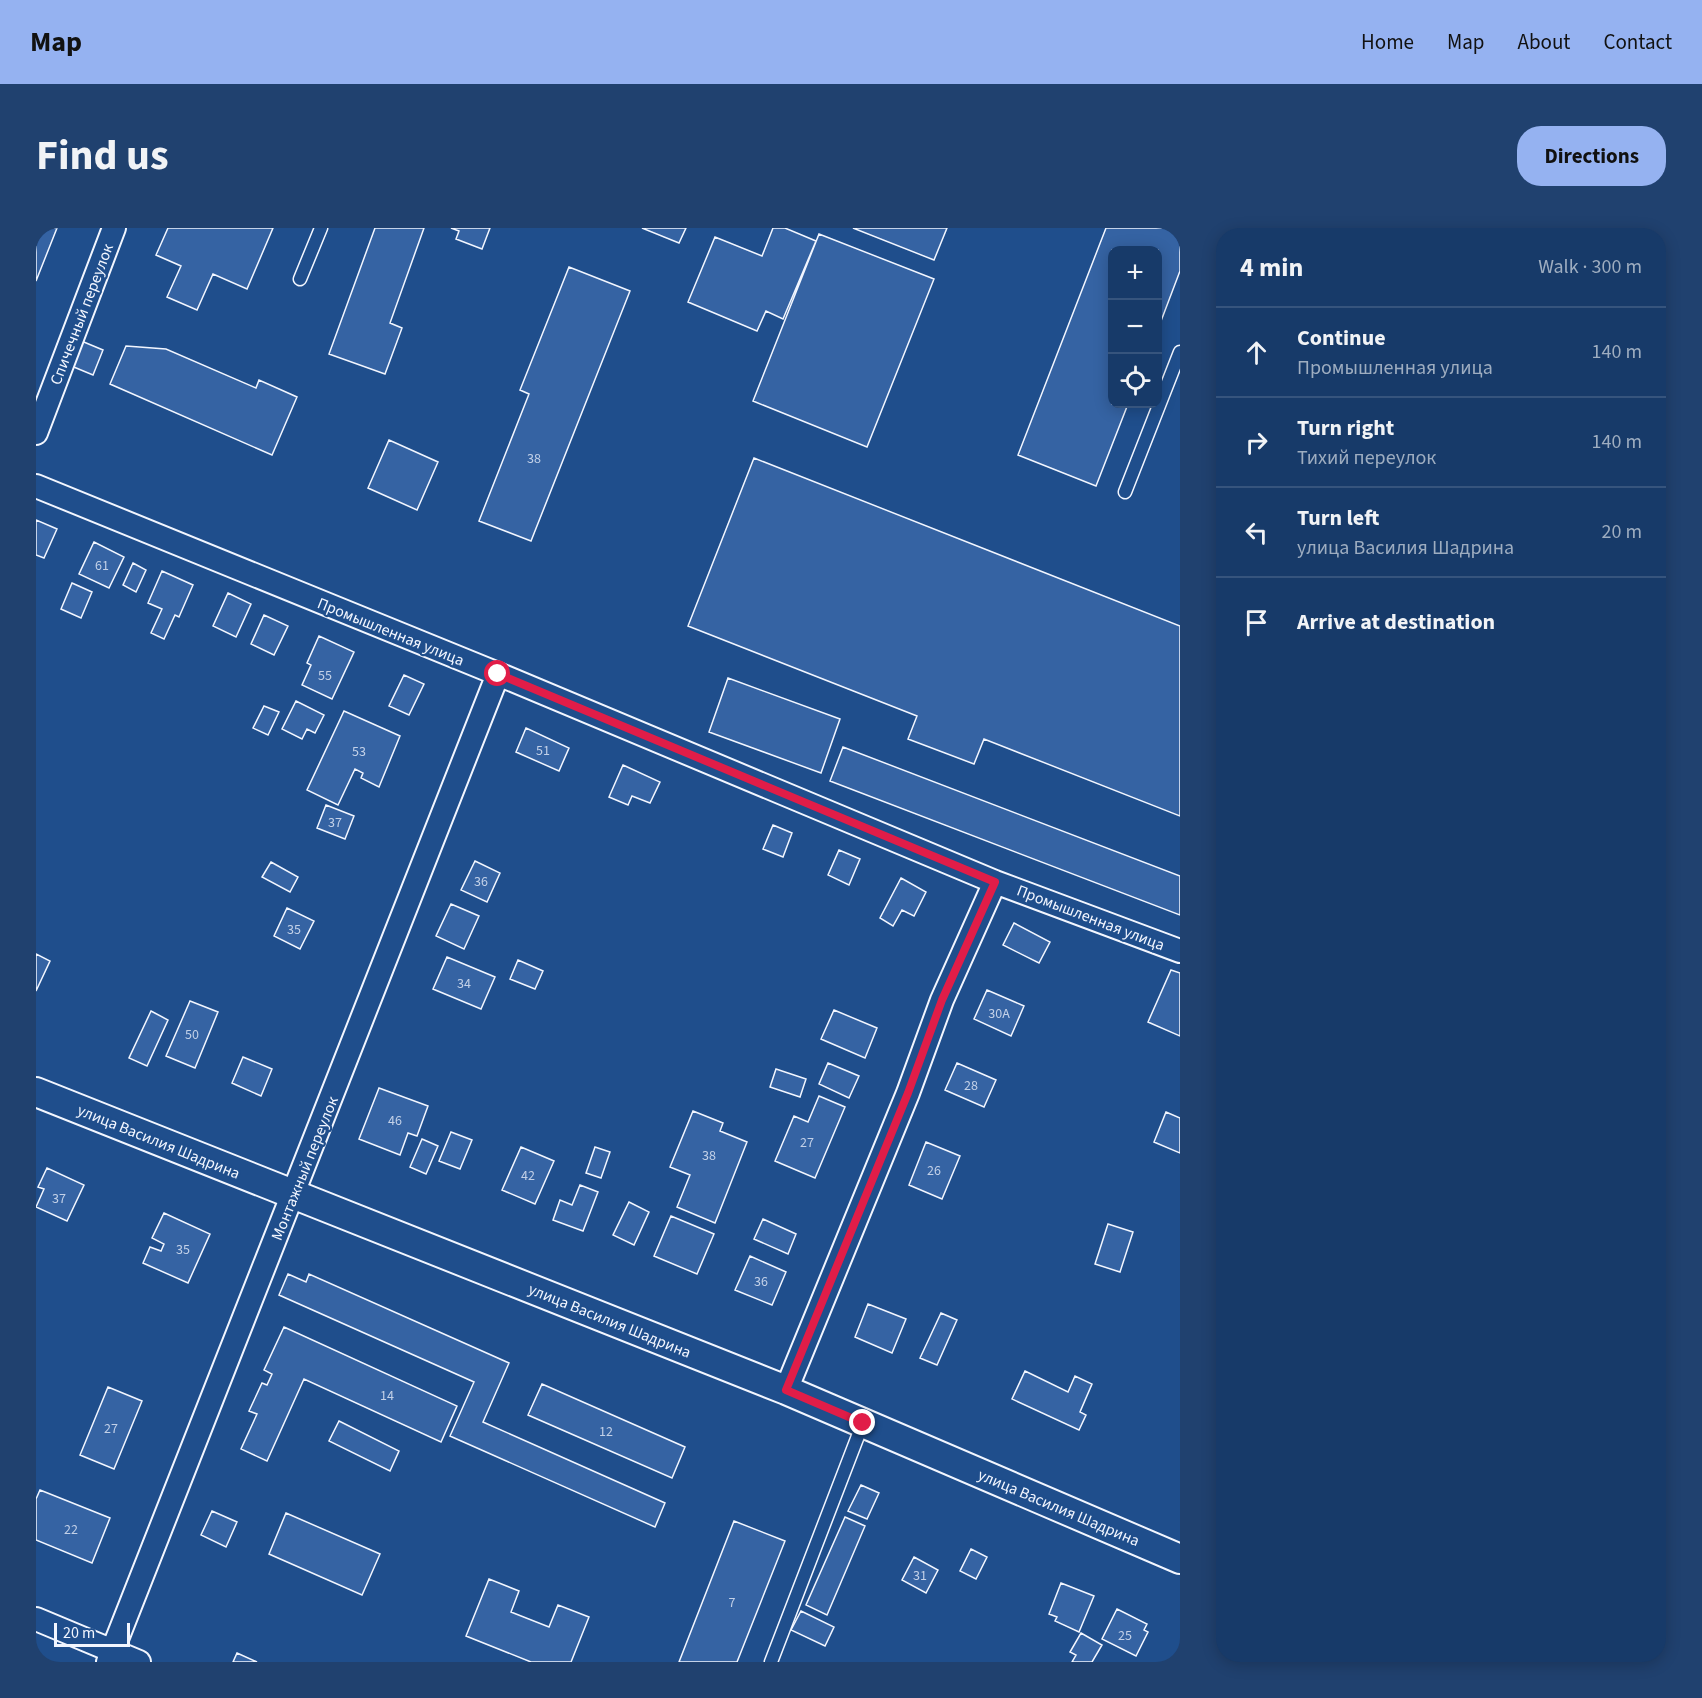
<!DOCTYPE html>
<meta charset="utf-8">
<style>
:root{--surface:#173a69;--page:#20416f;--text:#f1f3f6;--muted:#9eadc0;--line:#36547d;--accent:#95b2f1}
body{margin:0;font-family:"Source Sans 3",sans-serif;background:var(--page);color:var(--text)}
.controls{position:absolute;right:18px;top:18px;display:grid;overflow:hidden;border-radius:12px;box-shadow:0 3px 15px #0003}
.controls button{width:54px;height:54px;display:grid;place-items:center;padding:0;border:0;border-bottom:2px solid var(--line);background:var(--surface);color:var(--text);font:30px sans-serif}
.scale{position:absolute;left:18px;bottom:15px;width:76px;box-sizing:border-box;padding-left:6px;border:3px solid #f2f6ff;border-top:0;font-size:16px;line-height:21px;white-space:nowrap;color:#f2f6ff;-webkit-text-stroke:4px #1f4e8c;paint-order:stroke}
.stop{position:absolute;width:18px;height:18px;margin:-14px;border:4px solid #e11d48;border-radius:50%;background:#fff}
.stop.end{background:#e11d48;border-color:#fff;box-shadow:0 2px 6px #0008}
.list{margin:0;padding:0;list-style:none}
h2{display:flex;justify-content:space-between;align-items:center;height:78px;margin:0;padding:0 24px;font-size:26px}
h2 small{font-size:20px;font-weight:400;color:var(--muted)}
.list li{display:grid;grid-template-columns:39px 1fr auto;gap:18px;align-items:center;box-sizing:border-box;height:90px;padding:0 24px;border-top:2px solid var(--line)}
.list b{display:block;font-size:22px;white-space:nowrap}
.list p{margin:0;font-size:20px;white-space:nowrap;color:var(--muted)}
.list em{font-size:20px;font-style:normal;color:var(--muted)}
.icon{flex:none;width:33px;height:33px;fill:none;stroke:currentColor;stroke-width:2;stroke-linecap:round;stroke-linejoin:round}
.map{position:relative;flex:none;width:1144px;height:1434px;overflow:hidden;border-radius:24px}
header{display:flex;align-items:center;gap:36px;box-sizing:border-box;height:84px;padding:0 30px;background:var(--accent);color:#111}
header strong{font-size:28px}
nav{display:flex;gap:33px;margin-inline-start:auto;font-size:21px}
.intro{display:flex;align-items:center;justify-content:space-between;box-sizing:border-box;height:144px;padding:0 36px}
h1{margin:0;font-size:42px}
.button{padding:15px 27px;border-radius:24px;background:var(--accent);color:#111;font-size:21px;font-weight:700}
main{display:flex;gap:36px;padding:0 36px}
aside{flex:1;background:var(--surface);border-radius:24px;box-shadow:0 3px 15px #0003}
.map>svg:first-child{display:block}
.building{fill:#3563a3;stroke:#f2f6ff;stroke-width:1.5}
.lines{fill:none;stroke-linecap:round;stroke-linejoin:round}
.service-casing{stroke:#f2f6ff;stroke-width:15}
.minor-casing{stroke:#f2f6ff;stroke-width:26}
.tertiary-casing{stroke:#f2f6ff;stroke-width:32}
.service{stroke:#1f4e8c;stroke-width:12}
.minor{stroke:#1f4e8c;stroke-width:22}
.tertiary{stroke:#1f4e8c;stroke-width:28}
.route{stroke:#e11d48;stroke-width:8}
.labels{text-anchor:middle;stroke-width:4.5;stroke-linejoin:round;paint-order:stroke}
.number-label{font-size:14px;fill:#c3d1e8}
.street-label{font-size:16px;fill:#f2f6ff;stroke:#1f4e8c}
</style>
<header>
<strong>Map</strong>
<nav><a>Home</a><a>Map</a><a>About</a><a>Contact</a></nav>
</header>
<div class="intro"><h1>Find us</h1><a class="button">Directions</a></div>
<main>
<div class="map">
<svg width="1144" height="1434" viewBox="0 0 1144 1434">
<rect width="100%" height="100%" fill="#1f4e8c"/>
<!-- building -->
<path class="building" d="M0 0H21L0 53Z
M132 0H237L211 61 177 46 161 82 131 69 145 38 120 27Z
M339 0H388L354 95 366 100 349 146 293 126Z
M415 0H454L446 21 420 11 423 3Z
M606 0H650L643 15Z
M737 0H749L780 13 747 91 730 83 721 103 652 74 679 9 726 28Z
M817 0H911L898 32Z
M1070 0H1144V43L1122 101V22H1076V176H1092L1060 258 982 227Z
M783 6 898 51 831 219 717 173Z
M533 39 594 63 495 313 443 293 493 166 484 162Z
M43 112 67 122 57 147 33 137Z
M90 118 130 121 220 160 223 152 261 169 236 227 74 156Z
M353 212 402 234 381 282 332 260Z
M718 230 1144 398V588L948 511 938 536 872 511 881 488 652 398Z
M0 292 21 301 8 330 0 327Z
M58 314 88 329 73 360 43 346Z
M97 335 110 342 100 364 87 357Z
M126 343 157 357 143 389 139 387 128 411 115 405 126 381 112 375Z
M36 355 56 364 45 390 25 381Z
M192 365 215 376 200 409 177 398Z
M228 387 252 398 238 427 215 416Z
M283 408 318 424 296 471 266 457 275 437 271 435Z
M368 447 388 456 373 487 353 478Z
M692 450 804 491 785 545 673 504Z
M260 473 288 487 279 505 271 501 266 511 246 501Z
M228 478 243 484 232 507 217 500Z
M308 483 364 508 343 559 325 550 327 545 319 541 302 577 271 562Z
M490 500 533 520 523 543 480 524Z
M807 519 1144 648V687L794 553Z
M587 537 624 554 614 575 596 568 592 577 573 569Z
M290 577 318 588 309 611 281 600Z
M737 597 756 605 747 629 727 621Z
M803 622 824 631 813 657 792 647Z
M439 633 464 645 451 674 425 662Z
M235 634 262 649 254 664 226 649Z
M865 650 890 664 878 688 866 682 857 698 844 690Z
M415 676 443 688 428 721 400 708Z
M251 680 278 693 264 721 238 708Z
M978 695 1014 714 1003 735 967 717Z
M0 726 14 733 0 763Z
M411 729 459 749 445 781 397 761Z
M482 732 507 743 499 761 474 751Z
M1135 742 1144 745V808L1112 794Z
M951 762 988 778 975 808 938 791Z
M154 773 182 784 159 840 130 828Z
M798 782 841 800 829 830 785 811Z
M115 783 132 792 111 838 93 830Z
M207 829 236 841 225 868 196 855Z
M792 835 823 848 813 870 783 856Z
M921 835 960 852 948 879 909 862Z
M740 841 770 851 764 869 734 859Z
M343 860 392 878 381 908 372 905 364 927 323 911Z
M783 868 809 879 779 950 739 933 758 888 772 894Z
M657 883 687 895 684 903 711 914 679 995 641 979 654 947 634 939Z
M1130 884 1144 890V925L1118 914Z
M415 904 436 912 424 941 403 933Z
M386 911 402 918 390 946 374 939Z
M890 914 924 928 906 971 873 957Z
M485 919 518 933 499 976 466 962Z
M559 919 574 924 565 950 550 945Z
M11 940 48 957 31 993 0 979 8 961 2 959Z
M544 957 562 964 547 1003 517 992 524 972 536 977Z
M593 974 613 984 598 1017 577 1007Z
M128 985 174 1006 152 1055 107 1035 114 1019 125 1023 128 1016 116 1010Z
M635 988 678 1006 661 1046 618 1028Z
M727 991 760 1006 752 1026 718 1011Z
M1072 996 1097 1004 1084 1044 1059 1036Z
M714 1028 750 1044 736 1077 699 1062Z
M252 1046 270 1054 273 1046 473 1135 447 1194 629 1275 619 1299 414 1208 438 1154 243 1067Z
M832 1076 870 1091 856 1125 819 1109Z
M905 1085 921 1092 901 1137 884 1130Z
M248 1099 421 1178 405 1214 268 1151 231 1233 205 1221 221 1186 213 1183 226 1155 231 1157 236 1146 228 1142Z
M989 1143 1032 1164 1039 1148 1056 1156 1044 1184 1050 1187 1043 1202 976 1171Z
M506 1156 649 1219 636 1250 492 1187Z
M72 1159 106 1173 78 1241 44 1227Z
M303 1193 363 1223 354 1243 293 1213Z
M825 1257 843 1265 831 1291 812 1283Z
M4 1262 74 1290 56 1335 0 1312V1271Z
M176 1283 201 1294 190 1319 165 1307Z
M250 1285 344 1326 326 1367 233 1326Z
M809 1289 829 1298 791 1387 770 1377Z
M698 1293 749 1313 701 1434H643Z
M935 1321 951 1329 940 1351 924 1343Z
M878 1329 902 1342 890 1365 866 1352Z
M453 1351 483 1363 475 1384 513 1399 522 1377 553 1389 535 1434H495L430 1408Z
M1025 1355 1058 1368 1043 1404 1019 1393 1021 1389 1013 1386Z
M1081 1381 1111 1396 1108 1402 1112 1404 1100 1428 1066 1411Z
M765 1383 798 1399 789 1418 755 1402Z
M1045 1405 1066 1417 1056 1434H1036L1040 1427 1034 1424Z
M201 1425 221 1434H197Z"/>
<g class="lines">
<!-- service casing -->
<g class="service-casing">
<path id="service" d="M264 51 285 0
M1089 264 1144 124
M735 1434 827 1195"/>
</g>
<!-- minor casing -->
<g class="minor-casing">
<path id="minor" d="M0 205 78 0
M0 258 462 446 959 654 1144 723
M750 1162 872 865 906 772 959 654
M0 1391 103 1434
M72 1434 462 446"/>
</g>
<!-- tertiary casing -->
<g class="tertiary-casing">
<path id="tertiary" d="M0 864 750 1162 1144 1331"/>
</g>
<!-- service -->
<use href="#service" class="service"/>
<!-- minor -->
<use href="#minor" class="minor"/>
<!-- tertiary -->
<use href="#tertiary" class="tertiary"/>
</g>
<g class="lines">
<!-- route -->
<path class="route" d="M462 446 959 654 906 772 872 865 750 1162 827 1195"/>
</g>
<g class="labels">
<!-- number labels -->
<g class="number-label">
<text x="498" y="235">38</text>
<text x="66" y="342">61</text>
<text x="289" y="452">55</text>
<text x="507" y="527">51</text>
<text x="323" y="528">53</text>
<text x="299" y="599">37</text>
<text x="445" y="658">36</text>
<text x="258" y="706">35</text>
<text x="428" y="760">34</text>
<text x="963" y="790">30А</text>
<text x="156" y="811">50</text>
<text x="935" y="862">28</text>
<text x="359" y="897">46</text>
<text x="771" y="919">27</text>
<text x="673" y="932">38</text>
<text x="898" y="947">26</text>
<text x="492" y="952">42</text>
<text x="23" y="975">37</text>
<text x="147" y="1026">35</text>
<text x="725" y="1058">36</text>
<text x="351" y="1172">14</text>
<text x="75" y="1205">27</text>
<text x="570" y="1208">12</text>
<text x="35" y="1306">22</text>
<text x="884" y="1352">31</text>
<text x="696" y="1379">7</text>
<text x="1089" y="1412">25</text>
</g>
<!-- street labels -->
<g class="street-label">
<text transform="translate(45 86) rotate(-69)" y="6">Спичечный переулок</text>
<text transform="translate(355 403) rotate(22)" y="6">Промышленная улица</text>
<text transform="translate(1055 689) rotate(21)" y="6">Промышленная улица</text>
<text transform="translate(123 913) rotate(22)" y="6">улица Василия Шадрина</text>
<text transform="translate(268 940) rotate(-68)" y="6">Монтажный переулок</text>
<text transform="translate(574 1092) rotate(22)" y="6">улица Василия Шадрина</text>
<text transform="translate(1023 1279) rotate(23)" y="6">улица Василия Шадрина</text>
</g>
</g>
</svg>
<div class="controls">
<button>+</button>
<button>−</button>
<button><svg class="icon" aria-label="locate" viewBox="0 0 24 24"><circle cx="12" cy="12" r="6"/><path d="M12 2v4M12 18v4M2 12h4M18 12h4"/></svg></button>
</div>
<div class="scale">20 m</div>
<div class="stop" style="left:462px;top:446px"></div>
<div class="stop end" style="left:827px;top:1195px"></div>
</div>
<aside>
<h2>4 min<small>Walk · 300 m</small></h2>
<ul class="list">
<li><svg class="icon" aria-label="ahead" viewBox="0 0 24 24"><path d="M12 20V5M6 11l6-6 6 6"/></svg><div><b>Continue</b><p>Промышленная улица</p></div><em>140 m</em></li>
<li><svg class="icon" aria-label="right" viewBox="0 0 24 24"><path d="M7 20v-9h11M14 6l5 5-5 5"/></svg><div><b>Turn right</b><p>Тихий переулок</p></div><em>140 m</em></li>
<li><svg class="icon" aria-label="left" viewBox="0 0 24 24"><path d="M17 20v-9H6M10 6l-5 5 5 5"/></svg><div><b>Turn left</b><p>улица Василия Шадрина</p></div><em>20 m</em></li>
<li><svg class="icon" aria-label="arrive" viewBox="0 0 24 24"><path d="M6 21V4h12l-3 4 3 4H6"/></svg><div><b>Arrive at destination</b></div></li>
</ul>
</aside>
</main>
